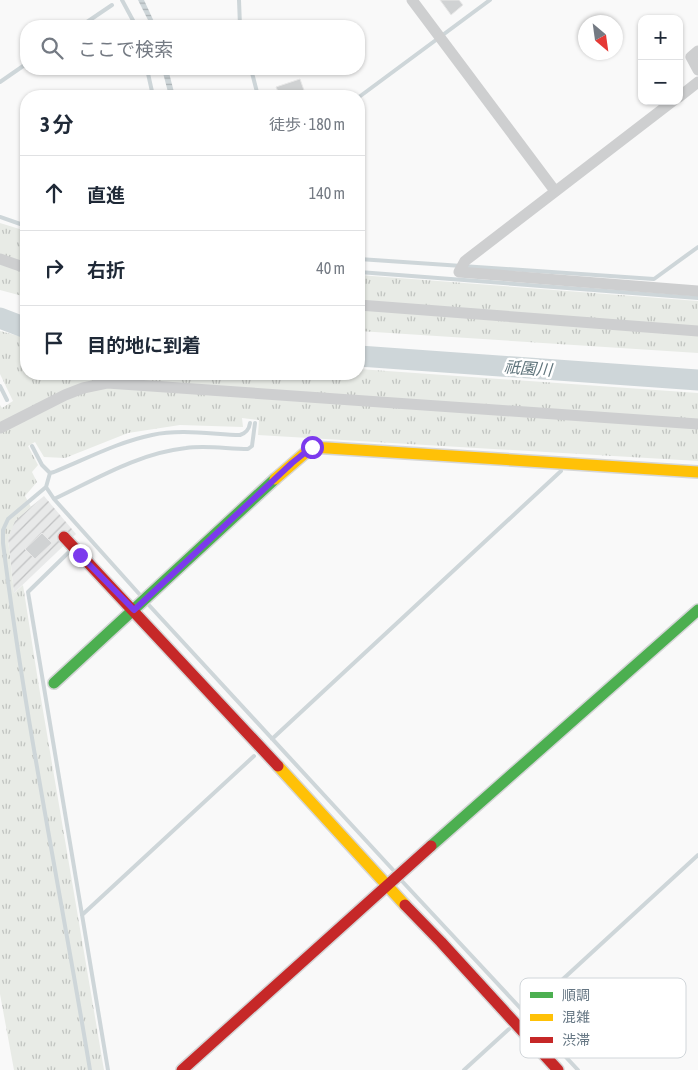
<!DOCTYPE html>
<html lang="ja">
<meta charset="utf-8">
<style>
:root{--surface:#fff;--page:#f6f6f7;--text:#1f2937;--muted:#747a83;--line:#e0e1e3}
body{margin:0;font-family:"Asap Condensed","Noto Sans JP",sans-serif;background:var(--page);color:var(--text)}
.controls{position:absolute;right:15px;top:15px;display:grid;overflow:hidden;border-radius:10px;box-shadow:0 1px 4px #0004}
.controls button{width:45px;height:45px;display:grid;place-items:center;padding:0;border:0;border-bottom:1px solid var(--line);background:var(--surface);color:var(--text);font:25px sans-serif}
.compass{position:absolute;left:578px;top:15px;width:45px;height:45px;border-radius:50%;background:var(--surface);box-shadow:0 1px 4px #0004;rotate:151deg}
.stop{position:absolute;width:15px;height:15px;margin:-11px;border:4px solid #7c3aed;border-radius:50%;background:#fff}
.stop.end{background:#7c3aed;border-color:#fff;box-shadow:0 1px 5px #0008}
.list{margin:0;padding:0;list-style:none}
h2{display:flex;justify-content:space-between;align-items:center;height:65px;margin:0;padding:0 20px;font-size:21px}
h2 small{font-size:16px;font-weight:400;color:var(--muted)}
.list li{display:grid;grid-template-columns:32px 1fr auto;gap:15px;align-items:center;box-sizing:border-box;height:75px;padding:0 20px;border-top:1px solid var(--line)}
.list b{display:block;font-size:19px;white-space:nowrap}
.list em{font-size:16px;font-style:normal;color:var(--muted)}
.icon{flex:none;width:28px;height:28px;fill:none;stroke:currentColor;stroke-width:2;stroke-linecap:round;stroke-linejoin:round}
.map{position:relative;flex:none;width:698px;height:1070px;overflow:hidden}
.search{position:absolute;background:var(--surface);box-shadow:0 1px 4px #0004;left:20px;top:20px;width:345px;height:55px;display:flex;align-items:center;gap:12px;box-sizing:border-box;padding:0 18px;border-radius:20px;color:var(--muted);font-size:19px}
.panel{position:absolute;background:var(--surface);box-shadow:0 1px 4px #0004;left:20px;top:90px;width:345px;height:290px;border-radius:20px}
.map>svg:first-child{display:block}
.industrial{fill:url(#industrial-furrows)}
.grass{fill:url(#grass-tufts)}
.water{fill:url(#water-rules)}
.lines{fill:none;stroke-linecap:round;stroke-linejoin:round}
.stream{stroke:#ced6d9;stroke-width:4}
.river{stroke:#ced6d9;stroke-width:21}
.building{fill:#d0d2d3;stroke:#e8e8e8}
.fast-casing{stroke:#d5d6d7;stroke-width:14}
.slow-casing{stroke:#d5d6d7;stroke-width:14}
.jam-casing{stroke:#d5d6d7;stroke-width:14}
.street{stroke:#cecfd0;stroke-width:11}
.fast{stroke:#4caf50;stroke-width:11}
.slow{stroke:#ffc107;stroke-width:11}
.jam{stroke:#c62828;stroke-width:11}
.route{stroke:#7c3aed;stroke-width:6}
.labels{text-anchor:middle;stroke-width:5;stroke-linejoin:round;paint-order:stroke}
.water-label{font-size:16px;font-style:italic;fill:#60757c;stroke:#fff}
.key{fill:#fff;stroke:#d1d6da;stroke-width:1}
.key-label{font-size:14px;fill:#657683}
</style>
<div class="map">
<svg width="698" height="1070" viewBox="0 0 698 1070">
<defs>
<pattern id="industrial-furrows" width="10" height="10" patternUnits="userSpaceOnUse" patternTransform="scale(1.25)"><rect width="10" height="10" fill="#e8e9e9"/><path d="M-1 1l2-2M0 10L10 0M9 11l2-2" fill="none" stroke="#c0c1c2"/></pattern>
<pattern id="grass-tufts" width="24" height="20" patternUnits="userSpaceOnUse" patternTransform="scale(1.25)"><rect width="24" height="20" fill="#e8ebe6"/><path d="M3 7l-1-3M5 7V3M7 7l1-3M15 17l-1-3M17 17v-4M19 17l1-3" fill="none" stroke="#c0c3c0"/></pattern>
<pattern id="water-rules" width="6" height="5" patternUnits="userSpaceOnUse" patternTransform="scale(1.25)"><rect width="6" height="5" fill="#ced6d9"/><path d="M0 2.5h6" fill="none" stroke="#abb2b5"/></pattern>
</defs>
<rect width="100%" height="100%" fill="#f9f9f9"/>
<!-- industrial -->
<path class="industrial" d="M44 496 76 534 14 593 8 539 14 521Z"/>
<!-- grass -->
<path class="grass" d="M0 223 26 231V297L0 290Z
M359 275 698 301V353L359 331Z
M0 331 26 338V374H359V369L698 393V461L258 435 259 420 242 418 243 427 180 425 128 433 65 458 44 457 35 442 28 446 38 465 32 472 37 482 25 496 31 507 15 521 8 539 14 593 23 585 38 681 104 1070H14L0 994V405L2 408 13 401 0 374Z"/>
<!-- water -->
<path class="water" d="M138 0H144L156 26H151Z
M162 69H168L175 96H169Z"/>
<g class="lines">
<!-- stream -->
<path class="stream" d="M122 0 136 26
M239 0 240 26
M81 26 112 5
M147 69 153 96
M251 69 258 96
M0 82 26 64
M359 97 490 0
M0 217 26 226
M359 259 654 279 698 247
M359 272 698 298
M0 386 7 400
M32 446 42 465 50 473
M50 473 46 487 8 519 3 530V543C25 720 61 894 90 1070
M50 473 54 472C86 459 118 442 152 435 180 429 211 434 240 435 246 433 249 430 250 423
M46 487 54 499
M70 551 28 592 108 1070
M141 596 54 499C96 479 139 453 186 448 206 445 228 449 248 449L252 446 255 423
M147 603 395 872
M272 739 561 471
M401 880 578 1070
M82 915 254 756
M526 1013 698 855
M464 1070 509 1029"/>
<!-- river -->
<path class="river" d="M0 318 26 328
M359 356 698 380"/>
</g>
<!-- building -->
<path class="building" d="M440 0H459L463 5 451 15Z
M300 79 306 96H280L276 87Z
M42 533 52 543 35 559 25 549Z"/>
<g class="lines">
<!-- fast casing -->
<g class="fast-casing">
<path id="fast" d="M54 683 275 479
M431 846 698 610"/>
</g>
<!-- slow casing -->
<g class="slow-casing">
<path id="slow" d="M275 479 312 447 698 472
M278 766 405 905"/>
</g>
<!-- jam casing -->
<g class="jam-casing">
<path id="jam" d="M64 537 278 766
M405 905 441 942 558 1070
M182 1070 431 846"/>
</g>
<!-- street -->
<path class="street" d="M412 0 555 191
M698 51 691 57 698 70
M679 97 698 82
M673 101 465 261 459 272 698 291
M0 259 26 268
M359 305 698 331
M0 428 65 395 83 388 107 383 698 424"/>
<!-- fast -->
<use href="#fast" class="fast"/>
<!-- slow -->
<use href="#slow" class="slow"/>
<!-- jam -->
<use href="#jam" class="jam"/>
</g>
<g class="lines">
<!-- route -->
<path class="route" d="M80 555 134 610 292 463 312 447"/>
</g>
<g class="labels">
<!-- water labels -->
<g class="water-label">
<text transform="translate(528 368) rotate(4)" y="6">祇園川</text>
</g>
</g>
<!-- legend -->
<rect x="520" y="978" width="166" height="80" rx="8" class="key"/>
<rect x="530" y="992" width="23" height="6" fill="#4caf50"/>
<rect x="530" y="1014" width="23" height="7" fill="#ffc107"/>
<rect x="530" y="1037" width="23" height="6" fill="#c62828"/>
<g class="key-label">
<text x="562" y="1000">順調</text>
<text x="562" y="1022">混雑</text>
<text x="562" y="1045">渋滞</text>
</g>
</svg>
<div class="controls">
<button>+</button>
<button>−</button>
</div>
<svg class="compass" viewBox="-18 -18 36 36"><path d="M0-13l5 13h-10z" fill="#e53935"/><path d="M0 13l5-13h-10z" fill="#747a83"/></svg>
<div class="stop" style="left:312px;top:447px"></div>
<div class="stop end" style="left:80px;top:555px"></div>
<div class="search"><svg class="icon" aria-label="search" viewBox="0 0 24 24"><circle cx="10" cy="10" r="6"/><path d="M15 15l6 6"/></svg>ここで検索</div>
<section class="panel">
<h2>3 分<small>徒歩 · 180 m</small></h2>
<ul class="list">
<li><svg class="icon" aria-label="ahead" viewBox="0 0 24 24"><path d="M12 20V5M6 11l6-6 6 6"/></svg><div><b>直進</b></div><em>140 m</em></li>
<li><svg class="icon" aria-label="right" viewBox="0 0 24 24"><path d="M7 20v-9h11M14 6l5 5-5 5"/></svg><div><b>右折</b></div><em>40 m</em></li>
<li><svg class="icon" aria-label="arrive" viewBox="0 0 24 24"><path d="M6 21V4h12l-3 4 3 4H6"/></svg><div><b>目的地に到着</b></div></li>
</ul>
</section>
</div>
